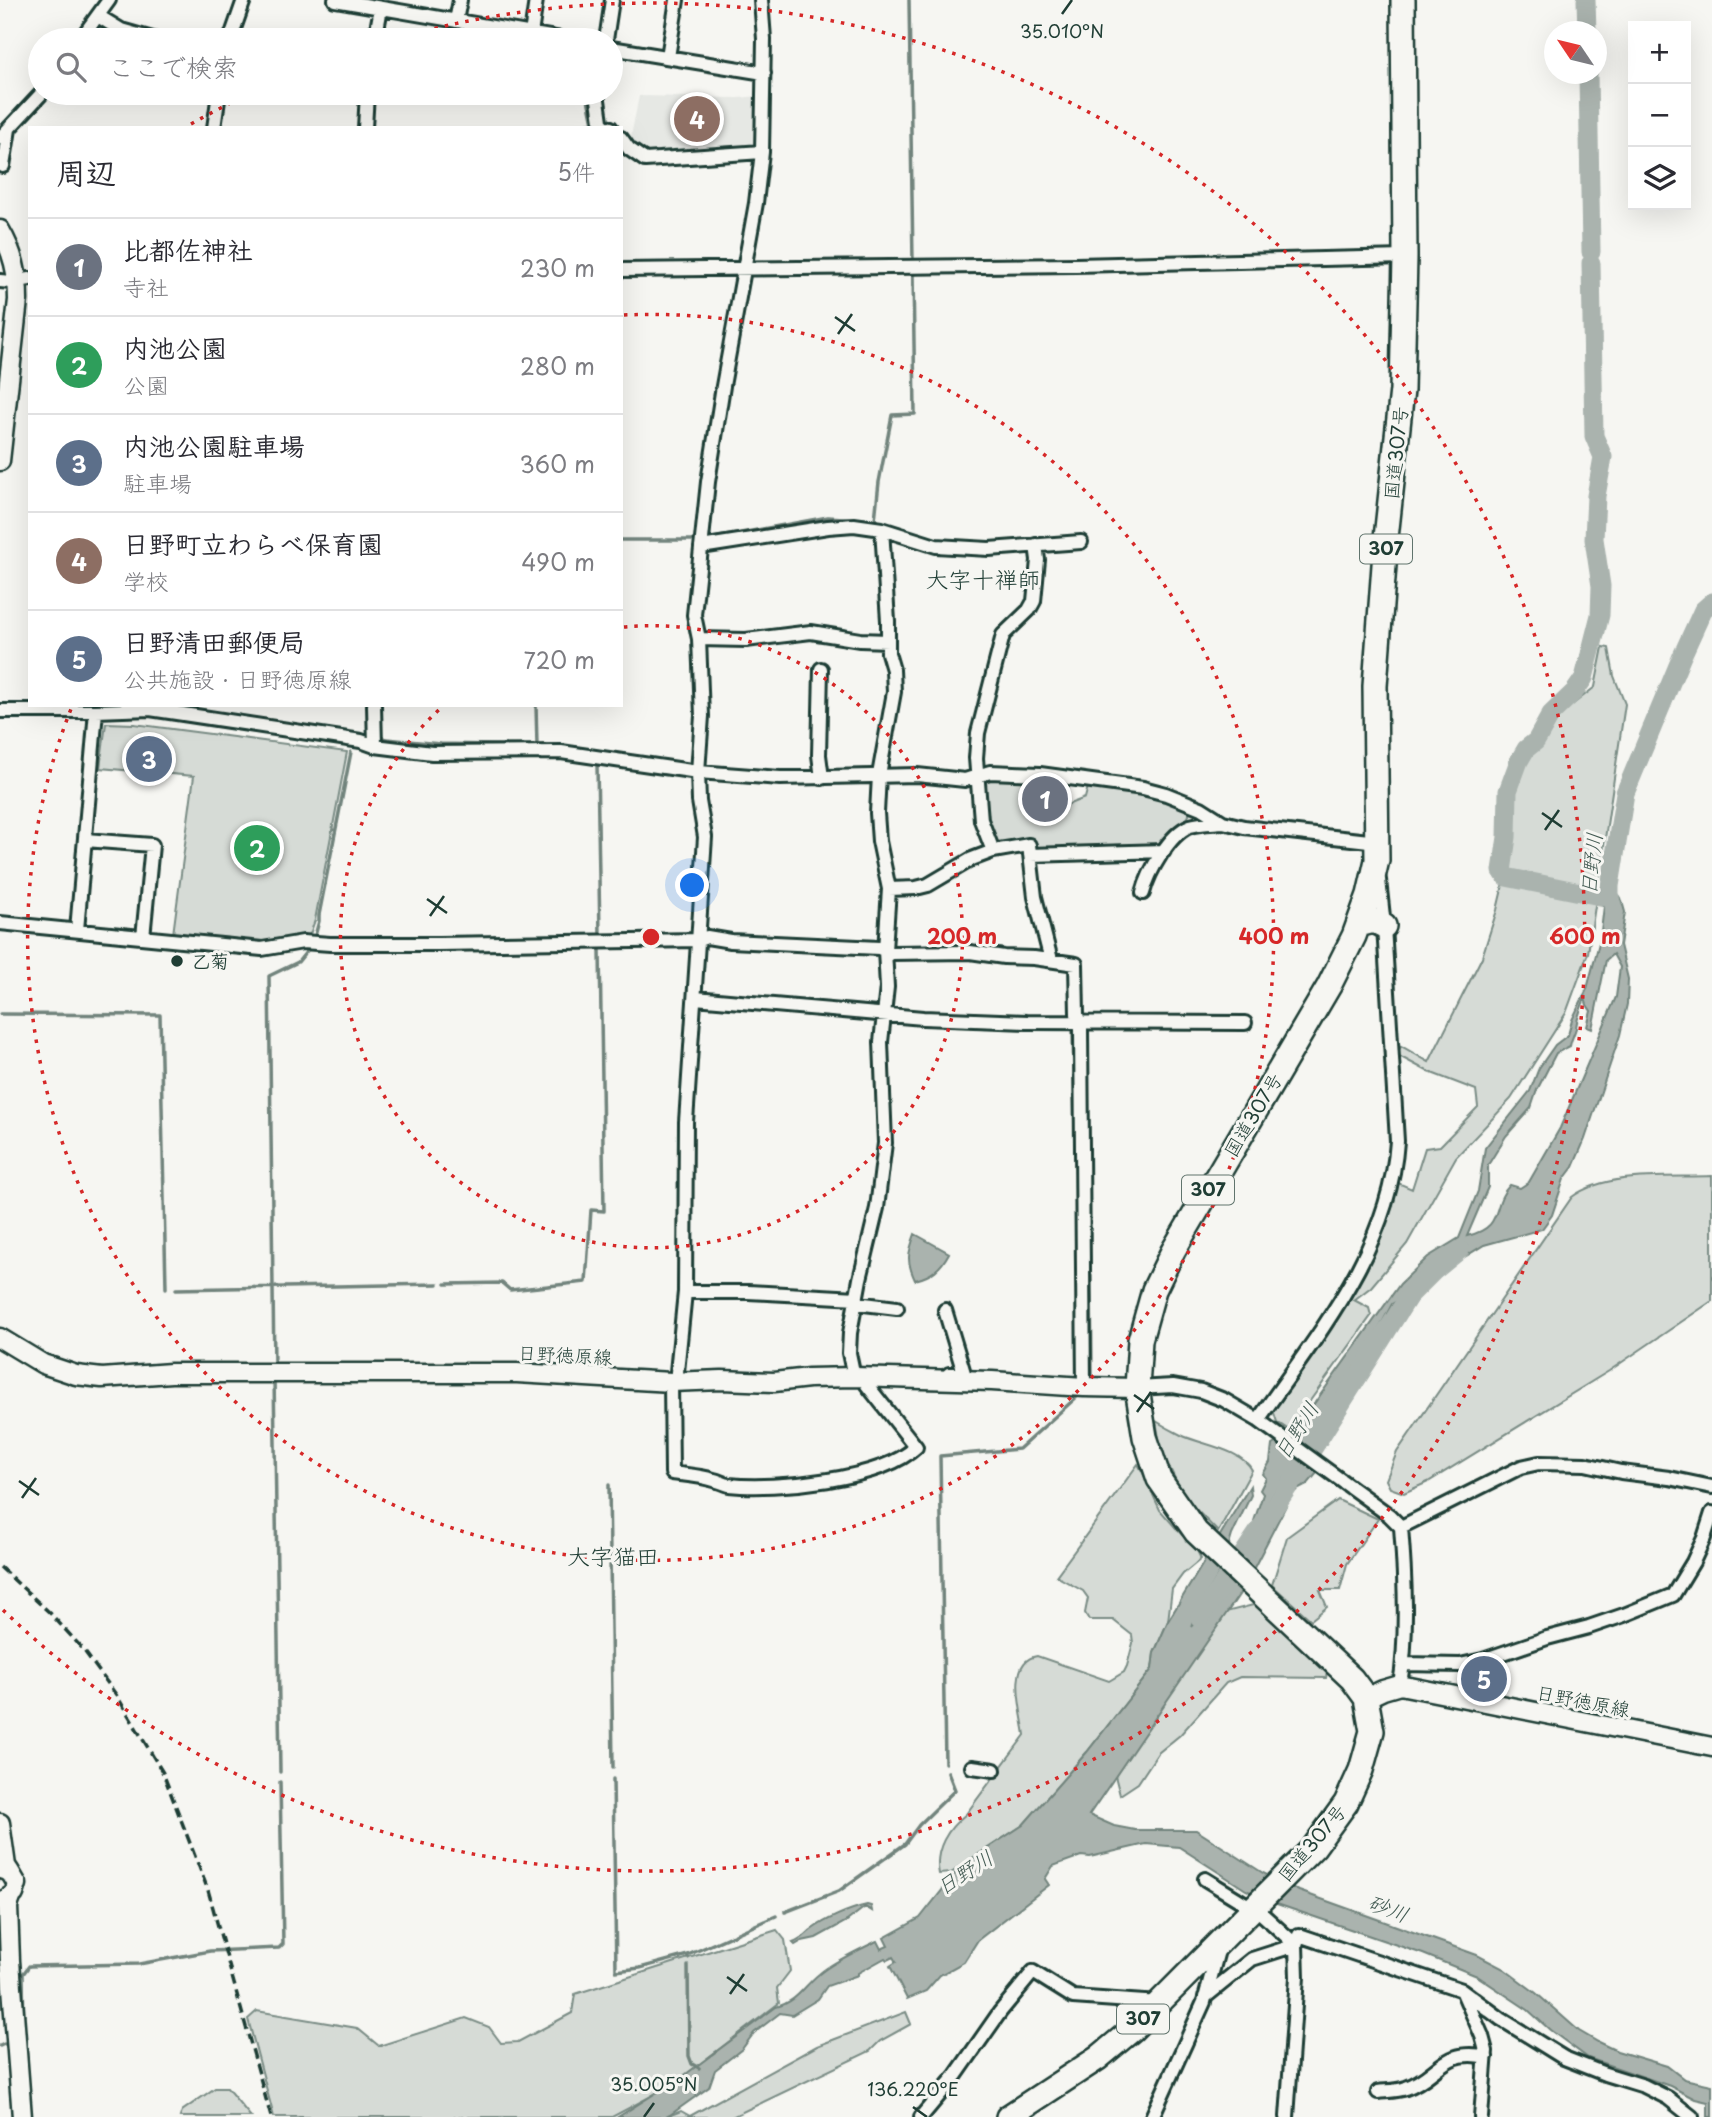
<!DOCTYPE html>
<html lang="ja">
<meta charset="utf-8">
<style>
:root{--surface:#fff;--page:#f7f7f7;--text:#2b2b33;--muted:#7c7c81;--line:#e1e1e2;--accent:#1f3d34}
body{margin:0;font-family:"Playpen Sans","Klee One",sans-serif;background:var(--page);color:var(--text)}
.controls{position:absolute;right:21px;top:21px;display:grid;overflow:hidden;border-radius:0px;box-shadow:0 7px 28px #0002}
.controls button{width:63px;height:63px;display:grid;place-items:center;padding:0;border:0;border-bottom:2px solid var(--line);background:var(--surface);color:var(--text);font:35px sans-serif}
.compass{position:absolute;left:1544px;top:21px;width:63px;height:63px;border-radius:50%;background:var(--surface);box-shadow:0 7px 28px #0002;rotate:305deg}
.you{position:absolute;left:693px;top:886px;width:24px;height:24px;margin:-18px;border:5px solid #fff;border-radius:50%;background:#1a73e8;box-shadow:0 0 0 10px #1a73e833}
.badge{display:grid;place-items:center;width:46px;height:46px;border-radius:50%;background:var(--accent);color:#fff;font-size:23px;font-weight:700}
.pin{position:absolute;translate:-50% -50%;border:4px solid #fff;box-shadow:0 2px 7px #0006}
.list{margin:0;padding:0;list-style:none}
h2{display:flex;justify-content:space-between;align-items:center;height:91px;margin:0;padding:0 28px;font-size:30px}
h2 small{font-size:23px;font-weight:400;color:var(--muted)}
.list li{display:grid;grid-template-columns:46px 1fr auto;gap:21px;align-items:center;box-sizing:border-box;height:98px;padding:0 28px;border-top:2px solid var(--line)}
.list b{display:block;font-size:26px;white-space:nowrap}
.list p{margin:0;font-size:23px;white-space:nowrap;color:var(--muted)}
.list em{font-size:23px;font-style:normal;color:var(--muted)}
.icon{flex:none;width:38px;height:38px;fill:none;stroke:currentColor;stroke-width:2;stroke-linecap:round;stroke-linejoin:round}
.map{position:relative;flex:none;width:1712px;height:2117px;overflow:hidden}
.search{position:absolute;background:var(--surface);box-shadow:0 7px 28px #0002;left:28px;top:28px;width:595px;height:77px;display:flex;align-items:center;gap:18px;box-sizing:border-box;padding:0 24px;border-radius:38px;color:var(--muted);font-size:26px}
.panel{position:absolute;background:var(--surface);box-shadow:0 7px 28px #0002;left:28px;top:126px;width:595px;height:581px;border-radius:0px}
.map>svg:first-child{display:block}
.built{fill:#e6e8e4}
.green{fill:#d6dbd6;stroke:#7a8c85;stroke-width:2}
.water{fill:#aab3ae;stroke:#72847d;stroke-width:2;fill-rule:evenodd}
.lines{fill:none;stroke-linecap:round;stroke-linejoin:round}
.stream{stroke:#72847d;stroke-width:3.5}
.river{stroke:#aab3ae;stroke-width:19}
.street-casing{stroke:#1f3d34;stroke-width:18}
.secondary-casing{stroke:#1f3d34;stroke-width:23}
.highway-casing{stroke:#1f3d34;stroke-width:28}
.street{stroke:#f6f6f2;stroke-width:12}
.secondary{stroke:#f6f6f2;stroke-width:18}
.highway{stroke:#f6f6f2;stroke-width:23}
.rail{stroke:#1f3d34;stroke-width:3.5;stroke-dasharray:10 5;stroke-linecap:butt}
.ticks{fill:none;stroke:#1f3d34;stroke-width:2.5}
.ring{fill:none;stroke:#d62828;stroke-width:3.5;stroke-dasharray:3.5 7}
.poi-dot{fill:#1f3d34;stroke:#f6f6f2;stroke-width:2.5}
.labels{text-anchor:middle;stroke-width:6;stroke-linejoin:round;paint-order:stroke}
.shield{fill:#f6f6f2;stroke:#60746d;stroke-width:2}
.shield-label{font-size:18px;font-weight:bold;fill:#1f3d34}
.street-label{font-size:19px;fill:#1f3d34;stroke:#f6f6f2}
.poi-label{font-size:19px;font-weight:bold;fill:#1f3d34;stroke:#f6f6f2;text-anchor:start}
.water-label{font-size:21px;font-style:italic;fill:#425a52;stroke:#f6f6f2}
.quarter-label{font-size:23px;fill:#1f3d34;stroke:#f6f6f2}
.ticks-label{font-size:18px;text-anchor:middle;fill:#1f3d34;stroke:#f6f6f2;stroke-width:6;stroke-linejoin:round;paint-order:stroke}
.centre{fill:#d62828;stroke:#f6f6f2;stroke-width:3.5}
.ring-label{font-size:21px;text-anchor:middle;font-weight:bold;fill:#d62828;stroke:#f6f6f2;stroke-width:6;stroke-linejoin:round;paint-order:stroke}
</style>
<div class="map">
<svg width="1712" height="2117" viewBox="0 0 1712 2117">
<rect width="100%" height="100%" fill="#f6f6f2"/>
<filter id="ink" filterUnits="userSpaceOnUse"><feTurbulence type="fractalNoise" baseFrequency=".0143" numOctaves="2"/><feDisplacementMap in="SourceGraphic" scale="14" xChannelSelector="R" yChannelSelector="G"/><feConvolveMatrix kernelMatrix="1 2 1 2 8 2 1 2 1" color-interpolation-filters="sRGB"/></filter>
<g filter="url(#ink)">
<!-- built -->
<path class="built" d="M639 96 738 98 758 96 760 147 648 156 636 148 630 141Z"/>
<!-- green -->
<path class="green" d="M1603 647 1609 648 1614 676 1625 704 1588 953 1566 1013 1511 1099 1456 1157 1407 1244 1371 1287 1354 1300 1369 1308 1371 1316 1289 1430 1277 1422 1273 1410 1287 1391 1378 1238 1396 1182 1412 1189 1425 1148 1440 1146 1478 1107 1476 1090 1429 1072 1397 1055 1401 1046 1429 1062 1482 957 1497 910 1511 851 1514 790 1527 753 1544 741 1558 716 1595 687Z
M106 723 134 724 347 752 315 920 309 937 265 943 173 934 194 776 100 768Z
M1050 777 1047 788 1031 793 1035 813H1046L1085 798 1089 783 1143 791 1192 806 1185 826 1161 846 1035 851 996 848 984 820 980 778Z
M1712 1176V1301L1609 1371 1428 1482 1404 1493 1390 1488 1386 1480 1397 1452 1572 1197C1608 1171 1669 1178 1712 1176Z
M1156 1421C1164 1426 1173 1431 1181 1435 1202 1445 1241 1449 1252 1470L1218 1532 1184 1497 1161 1450Z
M1138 1464 1142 1471 1160 1510 1182 1535 1194 1544 1201 1559 1183 1574 1172 1589 1168 1621 1154 1653 1152 1669 1087 1752 1023 1825 951 1873 939 1874C934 1849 948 1828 966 1814L1025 1735C1022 1713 1006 1661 1037 1656L1109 1681 1124 1672 1127 1666 1133 1643 1132 1635 1113 1620H1089L1085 1613 1088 1598 1083 1591 1056 1576Z
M1338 1500 1378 1519 1347 1564 1340 1590H1320L1327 1607 1311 1620 1272 1585 1287 1537Z
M1257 1604 1328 1665 1326 1678 1240 1677 1226 1683 1180 1735 1158 1753 1138 1783 1120 1795 1113 1768 1210 1616Z
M777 1930 785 1940 790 1971 777 1988 779 2003 674 2084 612 2117H274L248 2019 257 2011 357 2028 379 2046 466 2018 489 2027 501 2043 518 2042 572 2013 575 1994Z
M906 2012 911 2024 880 2041 870 2051 732 2117H666L681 2111 690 2116 817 2046Z
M215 2088H227L251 2117H180L182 2111Z"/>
<!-- water -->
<path class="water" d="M1608 873H1612L1613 886 1621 898 1625 912 1620 945 1628 979 1627 1004 1620 1035 1585 1139 1573 1167 1564 1179 1552 1215 1542 1229 1484 1245 1466 1256 1433 1269 1407 1291 1403 1297 1392 1304 1358 1369 1321 1432 1318 1451 1322 1461 1317 1473 1307 1485 1293 1492 1243 1589 1089 1815 1114 1826 1135 1830H1196L1263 1873 1299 1891 1477 1955 1504 1969 1536 1993 1579 2031 1598 2042 1617 2051 1667 2066 1684 2079 1712 2085V2117H1708V2102L1695 2099 1670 2086 1588 2058 1550 2030 1528 2010 1477 1976 1423 1954 1271 1902 1246 1890 1179 1847 1146 1844 1090 1857 1081 1856 1053 1866 1045 1879 1049 1885 978 1940 964 1962 940 1975 926 1991 907 1999 890 1966 896 1962 893 1957 887 1960 885 1958 858 1973V1975L827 1986 818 1999 792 2015 780 2013 754 2033 742 2049 715 2070 709 2087 670 2115 666 2117H618L686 2074 776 2007C798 2001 803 1987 819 1974 834 1961 859 1950 877 1941L881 1949 888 1946 884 1938 920 1918 962 1865 1023 1825 1087 1752 1152 1669 1154 1653 1168 1621 1250 1486 1251 1495 1232 1535 1222 1569 1195 1614 1191 1627 1231 1575 1256 1533 1254 1521 1263 1494 1260 1490 1266 1478 1263 1474 1270 1462 1272 1445 1293 1433 1400 1284 1428 1257 1459 1238 1478 1191 1485 1148 1530 1091 1539 1068 1555 1045 1568 1035 1572 1020 1587 989 1600 939ZM1613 954 1620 967 1616 997 1560 1128 1529 1182 1520 1188 1510 1185C1490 1205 1506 1227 1467 1236L1488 1187V1165L1506 1136 1531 1108 1537 1090 1556 1053 1570 1046C1571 1039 1574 1035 1576 1028 1577 1017 1581 1009 1585 998L1587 1005 1591 1011 1587 1027 1592 1029 1606 960ZM1289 1480 1291 1489 1265 1527 1262 1521C1267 1506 1273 1488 1289 1480Z
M915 1234 949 1253C941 1268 932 1276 915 1280 906 1261 908 1253 915 1234Z
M867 1905 871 1906 872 1911 865 1907 847 1921 816 1938 802 1941 795 1945 793 1943C801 1940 805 1935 811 1930 826 1919 849 1909 867 1905Z"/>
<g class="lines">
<!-- stream -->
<path class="stream" d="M909 0 913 262
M575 128V125L593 123 588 99
M708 539 828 517 875 520 879 482 892 415 915 414 913 272
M621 540H696
M379 736 386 739 441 744 537 746 536 705
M597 764 600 935
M315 936 319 921V915L351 752
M0 1014 160 1015 166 1288
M1073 1029 1077 1226
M1088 1272 1091 1275 1092 1379
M446 1284 502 1283 510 1290 586 1282 591 1210 604 1211 600 950
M176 1289 438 1284
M274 1366 269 976 298 962 310 947
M274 1377 280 1772
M609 1485 613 1767
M945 1763 940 1456 1019 1449 1079 1395
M613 1779 616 1971 640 1968 688 1955
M785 1912 839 1891 905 1844 919 1825 955 1790 948 1772
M688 1958V1955L776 1916
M688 1966 689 2056 692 2064 699 2068
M24 2038 23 1974 29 1966 139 1964 210 1951 279 1948 283 1944 280 1782
M0 2046 4 2044"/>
<!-- river -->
<path class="river" d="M1586 0 1587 32
M1588 74 1591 252
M1591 263 1594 436 1603 457 1596 496 1594 539 1601 586 1600 615 1584 678 1575 691 1551 714 1536 741 1526 749 1519 761 1508 791 1507 837 1502 871 1506 877 1610 898
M1610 898V886L1625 793 1682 656 1703 610 1712 602
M1200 1618 1297 1474 1409 1296 1433 1272 1460 1250"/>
<!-- street casing -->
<g class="street-casing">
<path id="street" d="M335 0 568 40
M98 16 121 30 156 40
M456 21 460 0
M531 34 536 0
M80 40 109 0
M230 40 244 0
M375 40 381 8
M606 40 612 0
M611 48 764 73
M668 57 677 0
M597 93 601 121 604 126 611 128
M214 128 219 93
M365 128 367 93
M0 138 42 93
M621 138 629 149 645 160 762 152
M3 166 9 129
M621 270 1076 265 1405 257
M0 281 11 282 30 279
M1036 545 1038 560 1034 601 1029 610 1003 635 978 733 976 758 981 820 993 851 1029 845 1035 897 1051 960
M701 547 828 527 854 525 882 529 936 546 989 549 1081 542
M699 639 746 640 811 632 860 640 888 641
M821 669 819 755 822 778
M374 705 375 746
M0 711H96L150 709 361 741 375 746 432 753 561 752 698 772 780 778 917 775 965 780 990 772 1040 774 1143 788 1166 794 1201 808 1223 822 1244 827 1378 842
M85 840 152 845 143 937
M1030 855 1164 851
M889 889 916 888 928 885 972 859 993 851
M1143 893C1148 873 1169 834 1190 826 1200 823 1213 823 1223 822
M0 923 262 949 303 942 330 944H438L699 940 707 937 731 941 879 948 890 953 970 952 1004 957 1034 958 1076 964 1077 1014 1081 1029 1084 1387
M77 930 96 711
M695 998 923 1018 1027 1022 1245 1023
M685 1292H748L857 1298
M856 1303 897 1308
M945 1310 964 1373 949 1374
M854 1377 849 1353 850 1333 860 1279 877 1208 885 1143 881 1042 887 987 885 950 889 889 879 841 877 813 879 775 894 692 893 670 888 653V621L882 529
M671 1382 672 1473C686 1475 701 1476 714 1480 719 1481 724 1484 729 1485 775 1490 882 1480 916 1447L867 1385 865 1378
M676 1382 685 1292 686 1122 705 837 699 801 698 772 702 716 699 639 694 615 708 482 723 386 756 203 762 152 764 39 761 0
M1137 1388 1173 1386 1201 1391 1224 1400 1258 1420 1389 1515 1401 1527C1405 1577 1408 1635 1400 1685
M1258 1420C1317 1335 1390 1249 1397 1141L1384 926 1379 880
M1401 1527 1521 1467 1539 1463 1585 1464 1621 1472 1669 1478 1712 1487
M1404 1664 1460 1665 1483 1660 1547 1638 1589 1627 1624 1615 1673 1595 1693 1562 1704 1538 1712 1513
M972 1767 994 1770
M1205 1879 1262 1914 1296 1945
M1462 1990 1482 2036 1486 2051 1481 2117
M1205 1997 1252 1959 1296 1945
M1378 2092C1387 2091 1398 2091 1406 2088 1438 2077 1443 2047 1486 2057
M921 2117 956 2075 1000 2012 1033 1972 1073 1997 1159 2003
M1152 2117 1204 2002 1219 1947
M1287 2117 1297 1977 1296 1945 1299 1935 1462 1990 1501 2019 1564 2058 1605 2074 1644 2086 1668 2098 1692 2117"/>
</g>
<!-- secondary casing -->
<g class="secondary-casing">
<path id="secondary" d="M0 230C13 252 18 273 18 300L0 461
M0 1338 43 1364 76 1375 102 1378 171 1373H517L671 1382 722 1380 774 1382 809 1378 854 1377 992 1381 1084 1387 1137 1388
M1366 1698 1383 1690 1400 1685 1712 1747
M0 1823 6 1866 10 1872
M0 1869 10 1872 17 1884 14 1894 3 1901
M11 1898 8 1906 10 1961 22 2117"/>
</g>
<!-- highway casing -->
<g class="highway-casing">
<path id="highway" d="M1358 925 1374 921 1384 926
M1008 2117 1098 2058 1133 2029 1314 1847 1346 1803 1361 1770 1372 1731 1366 1698 1352 1679 1196 1532 1159 1479 1145 1437 1137 1388 1140 1340 1154 1290 1173 1251 1329 986 1354 936 1369 895 1377 860 1375 686 1386 538 1402 390 1405 257 1403 0"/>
</g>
<!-- street -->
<use href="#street" class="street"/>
<!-- secondary -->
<use href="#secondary" class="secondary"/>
<!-- highway -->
<use href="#highway" class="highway"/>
<!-- rail -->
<path class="rail" d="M0 1567 50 1613 82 1648 117 1696 163 1773 208 1890 271 2117"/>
</g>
</g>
<!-- ticks -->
<path class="ticks" d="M1062 14 1072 0M835 317 855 331M838 334 852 314M1542 813 1562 827M1545 830 1559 810M427 899 447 913M430 916 444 896M1134 1395 1154 1409M1137 1412 1151 1392M19 1481 39 1495M22 1498 36 1478M727 1977 747 1991M730 1994 744 1974M913 2107 927 2117M644 2117 654 2103"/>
<!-- distance rings -->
<g class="ring">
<path d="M624 627A311 311 0 1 1 443 706"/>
<path d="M624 315A623 623 0 1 1 71 709"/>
<path d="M191 124A934 934 0 0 1 249 94M394 39A934 934 0 1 1 2 1609"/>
</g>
<!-- markers -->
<circle class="poi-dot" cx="177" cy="961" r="7"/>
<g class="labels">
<!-- shield labels -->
<g class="shield">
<rect x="1360" y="534.5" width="52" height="29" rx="5"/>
<rect x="1182" y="1175.5" width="52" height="29" rx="5"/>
<rect x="1117" y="2004.5" width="52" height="29" rx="5"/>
</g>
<g class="shield-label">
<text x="1386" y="555">307</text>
<text x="1208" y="1196">307</text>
<text x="1143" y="2025">307</text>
</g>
<!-- street labels -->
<g class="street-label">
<text transform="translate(1396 453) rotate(-84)" y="7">国道307号</text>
<text transform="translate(1253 1115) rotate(-59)" y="7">国道307号</text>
<text transform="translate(565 1355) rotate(3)" y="7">日野徳原線</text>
<text transform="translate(1583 1701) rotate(11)" y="7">日野徳原線</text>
<text transform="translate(1312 1843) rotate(-50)" y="7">国道307号</text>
</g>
<!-- poi labels -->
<g class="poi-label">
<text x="191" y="968">乙菊</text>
</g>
<!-- water labels -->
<g class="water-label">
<text transform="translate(1592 864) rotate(-84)" y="7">日野川</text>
<text transform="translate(1297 1431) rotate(-58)" y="7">日野川</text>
<text transform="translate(965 1873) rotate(-33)" y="7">日野川</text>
<text transform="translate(1388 1909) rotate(21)" y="7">砂川</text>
</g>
<!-- quarter labels -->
<g class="quarter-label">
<text x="983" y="588">大字十禅師</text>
<text x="613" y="1565">大字猫田</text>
</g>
</g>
<g class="ticks-label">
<text x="1062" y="38">35.010°N</text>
<text x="654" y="2091">35.005°N</text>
<text x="913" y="2096">136.220°E</text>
</g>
<circle cx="651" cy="937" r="10" class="centre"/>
<g class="ring-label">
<text x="962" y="944">200 m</text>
<text x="1274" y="944">400 m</text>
<text x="1585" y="944">600 m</text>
</g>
</svg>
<div class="controls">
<button>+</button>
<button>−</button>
<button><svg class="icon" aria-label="layers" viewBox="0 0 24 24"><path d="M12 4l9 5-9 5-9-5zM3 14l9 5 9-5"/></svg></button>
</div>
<svg class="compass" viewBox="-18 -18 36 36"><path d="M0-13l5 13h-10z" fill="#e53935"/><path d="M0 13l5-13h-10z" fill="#7c7c81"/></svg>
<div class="you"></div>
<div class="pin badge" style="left:1045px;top:799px;background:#6b7280">1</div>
<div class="pin badge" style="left:257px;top:848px;background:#2e9e5b">2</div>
<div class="pin badge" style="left:149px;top:759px;background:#5c6f8a">3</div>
<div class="pin badge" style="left:697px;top:119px;background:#8d6e63">4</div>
<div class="pin badge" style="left:1484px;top:1679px;background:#5c6f8a">5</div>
<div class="search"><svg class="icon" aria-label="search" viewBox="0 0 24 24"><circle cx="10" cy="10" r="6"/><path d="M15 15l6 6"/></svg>ここで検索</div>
<section class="panel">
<h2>周辺<small>5件</small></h2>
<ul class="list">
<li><span class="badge" style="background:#6b7280">1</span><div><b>比都佐神社</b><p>寺社</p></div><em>230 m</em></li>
<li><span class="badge" style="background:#2e9e5b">2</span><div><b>内池公園</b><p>公園</p></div><em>280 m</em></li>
<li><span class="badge" style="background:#5c6f8a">3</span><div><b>内池公園駐車場</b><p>駐車場</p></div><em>360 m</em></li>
<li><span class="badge" style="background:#8d6e63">4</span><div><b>日野町立わらべ保育園</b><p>学校</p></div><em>490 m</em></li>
<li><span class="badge" style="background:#5c6f8a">5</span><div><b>日野清田郵便局</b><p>公共施設 · 日野徳原線</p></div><em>720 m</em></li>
</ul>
</section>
</div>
